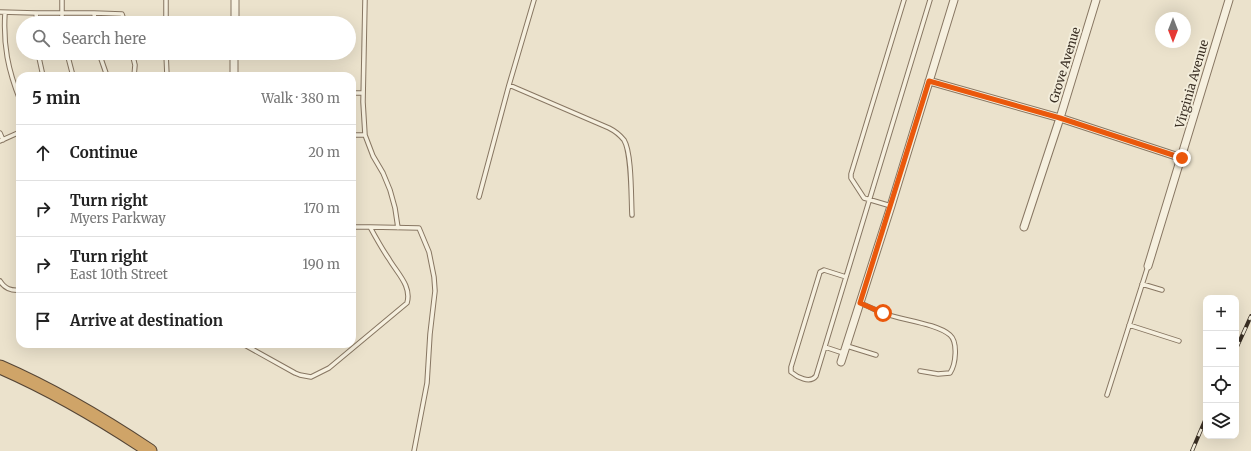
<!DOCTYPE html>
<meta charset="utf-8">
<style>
:root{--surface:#fff;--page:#f6f6f6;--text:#222;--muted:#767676;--line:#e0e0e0}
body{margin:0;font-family:Merriweather,serif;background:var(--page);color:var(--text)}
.controls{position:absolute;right:12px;bottom:12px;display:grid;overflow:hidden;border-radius:8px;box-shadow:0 4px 16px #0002}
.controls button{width:36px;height:36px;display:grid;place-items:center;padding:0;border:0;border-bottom:1px solid var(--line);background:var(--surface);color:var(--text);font:20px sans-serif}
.compass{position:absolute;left:1155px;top:12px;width:36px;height:36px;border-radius:50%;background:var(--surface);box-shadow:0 4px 16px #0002;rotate:180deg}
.stop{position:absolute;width:12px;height:12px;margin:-9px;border:3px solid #ea580c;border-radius:50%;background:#fff}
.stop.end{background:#ea580c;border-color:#fff;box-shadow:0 1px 4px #0008}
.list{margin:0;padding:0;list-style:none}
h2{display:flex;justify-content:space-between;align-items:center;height:52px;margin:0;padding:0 16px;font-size:17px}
h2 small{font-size:13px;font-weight:400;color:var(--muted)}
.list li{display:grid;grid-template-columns:26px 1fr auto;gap:12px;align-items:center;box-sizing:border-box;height:56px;padding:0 16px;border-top:1px solid var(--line)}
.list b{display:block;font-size:15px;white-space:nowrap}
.list p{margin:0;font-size:13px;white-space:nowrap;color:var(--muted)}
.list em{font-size:13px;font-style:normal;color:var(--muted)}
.icon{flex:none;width:22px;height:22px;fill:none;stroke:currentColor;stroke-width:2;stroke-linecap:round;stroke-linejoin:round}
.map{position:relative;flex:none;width:1251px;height:451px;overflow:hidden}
.search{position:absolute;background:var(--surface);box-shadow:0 4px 16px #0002;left:16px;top:16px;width:340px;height:44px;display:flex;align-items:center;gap:10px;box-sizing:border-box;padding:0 14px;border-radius:22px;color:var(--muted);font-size:15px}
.panel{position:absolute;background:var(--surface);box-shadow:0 4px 16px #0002;left:16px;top:72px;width:340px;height:276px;border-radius:12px}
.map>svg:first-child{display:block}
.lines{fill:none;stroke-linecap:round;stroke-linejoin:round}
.lane-casing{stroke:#877662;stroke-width:5.5}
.street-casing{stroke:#877662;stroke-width:9}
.highway-casing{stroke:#554535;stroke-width:15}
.lane{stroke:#f6f0df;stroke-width:3.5}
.street{stroke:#f6f0df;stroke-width:7}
.highway{stroke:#cfa468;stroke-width:13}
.rail-casing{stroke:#392e23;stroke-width:4}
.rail{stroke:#f3eddb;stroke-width:2.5;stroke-dasharray:8;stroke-linecap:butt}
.route{stroke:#ea580c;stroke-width:5}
.labels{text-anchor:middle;stroke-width:4;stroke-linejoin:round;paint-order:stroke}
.street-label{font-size:12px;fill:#392e23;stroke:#f3eddb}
</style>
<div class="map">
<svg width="1251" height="451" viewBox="0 0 1251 451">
<rect width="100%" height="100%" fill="#ebe2cc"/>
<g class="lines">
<!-- lane casing -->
<g class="lane-casing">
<path id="lane" d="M62 0V23
M166 0V23
M0 12 36 13
M5 13C3 45 8 70 20 100
M94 13 122 14 125 23
M37 23 36 13H94L95 23
M38 53 43 76
M67 53 73 76
M99 53 107 76
M132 53 135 65 134 76
M166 53 167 76
M509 85 609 128C615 131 620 135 624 140 632 153 631 198 632 215
M352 93H363
M0 133 3 140
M352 135H365L373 156 383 173 390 190 395 208 398 228
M365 135 363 102 365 0
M0 141 20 132
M479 197 509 85 534 0
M891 206 864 198 851 178V174L904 0
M370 227 419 228 429 252 434 277 435 291 430 334 427 383 414 451
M846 277 824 270 820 272 791 367V372C797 377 810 384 816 376 854 251 892 125 930 0
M0 281C5 289 11 291 20 290
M1142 284 1162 290
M860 303C868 306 875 310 883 313 900 320 936 323 950 335 958 342 956 364 950 373L938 374 920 371
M1129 325 1179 341
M243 344 295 373 300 375 311 377 329 368 407 303C412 286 397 273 389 259 382 249 376 238 370 227H352
M847 346 876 355
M825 347 843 353
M1107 395 1148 266"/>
</g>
<!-- street casing -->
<g class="street-casing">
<path id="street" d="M235 23V0
M234 76V53
M929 81 1060 118 1182 158
M1024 227 1060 118 1096 0
M1148 266 1229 0
M841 362 891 206 954 0"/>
</g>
<!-- highway casing -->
<g class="highway-casing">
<path id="highway" d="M0 367C53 390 102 419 150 451"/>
</g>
<!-- lane -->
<use href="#lane" class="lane"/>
<!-- street -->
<use href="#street" class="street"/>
<!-- highway -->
<use href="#highway" class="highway"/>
<!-- rail casing -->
<g class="rail-casing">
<path id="rail" d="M1236 349 1251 316
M1192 451 1206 418"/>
</g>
<!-- rail -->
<use href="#rail" class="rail"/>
</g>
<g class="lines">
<!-- route -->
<path class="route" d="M883 313 860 303 929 81 1060 118 1182 158"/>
</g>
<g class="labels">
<!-- street labels -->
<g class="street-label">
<text transform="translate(1065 65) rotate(-73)" y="4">Grove Avenue</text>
<text transform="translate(1192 84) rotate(-74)" y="4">Virginia Avenue</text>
</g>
</g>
</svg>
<div class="controls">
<button>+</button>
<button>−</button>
<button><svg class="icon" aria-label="locate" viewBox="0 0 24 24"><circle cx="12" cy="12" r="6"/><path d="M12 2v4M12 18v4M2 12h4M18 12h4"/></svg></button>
<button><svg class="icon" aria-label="layers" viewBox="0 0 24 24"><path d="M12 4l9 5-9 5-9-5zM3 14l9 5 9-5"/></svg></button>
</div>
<svg class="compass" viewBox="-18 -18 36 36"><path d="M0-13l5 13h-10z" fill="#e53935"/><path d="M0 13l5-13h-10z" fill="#767676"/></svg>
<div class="stop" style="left:883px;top:313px"></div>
<div class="stop end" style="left:1182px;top:158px"></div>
<div class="search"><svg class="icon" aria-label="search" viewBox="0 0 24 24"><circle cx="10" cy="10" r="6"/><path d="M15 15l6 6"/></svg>Search here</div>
<section class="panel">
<h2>5 min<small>Walk · 380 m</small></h2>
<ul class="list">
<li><svg class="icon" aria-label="ahead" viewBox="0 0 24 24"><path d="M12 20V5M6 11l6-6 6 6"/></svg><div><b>Continue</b></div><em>20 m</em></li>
<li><svg class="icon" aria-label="right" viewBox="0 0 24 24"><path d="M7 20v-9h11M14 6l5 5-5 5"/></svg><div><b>Turn right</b><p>Myers Parkway</p></div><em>170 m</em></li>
<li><svg class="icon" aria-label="right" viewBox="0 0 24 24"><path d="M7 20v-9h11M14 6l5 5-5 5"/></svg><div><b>Turn right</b><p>East 10th Street</p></div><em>190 m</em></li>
<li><svg class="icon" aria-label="arrive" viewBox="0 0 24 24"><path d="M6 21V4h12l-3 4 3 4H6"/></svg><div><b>Arrive at destination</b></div></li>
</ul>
</section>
</div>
